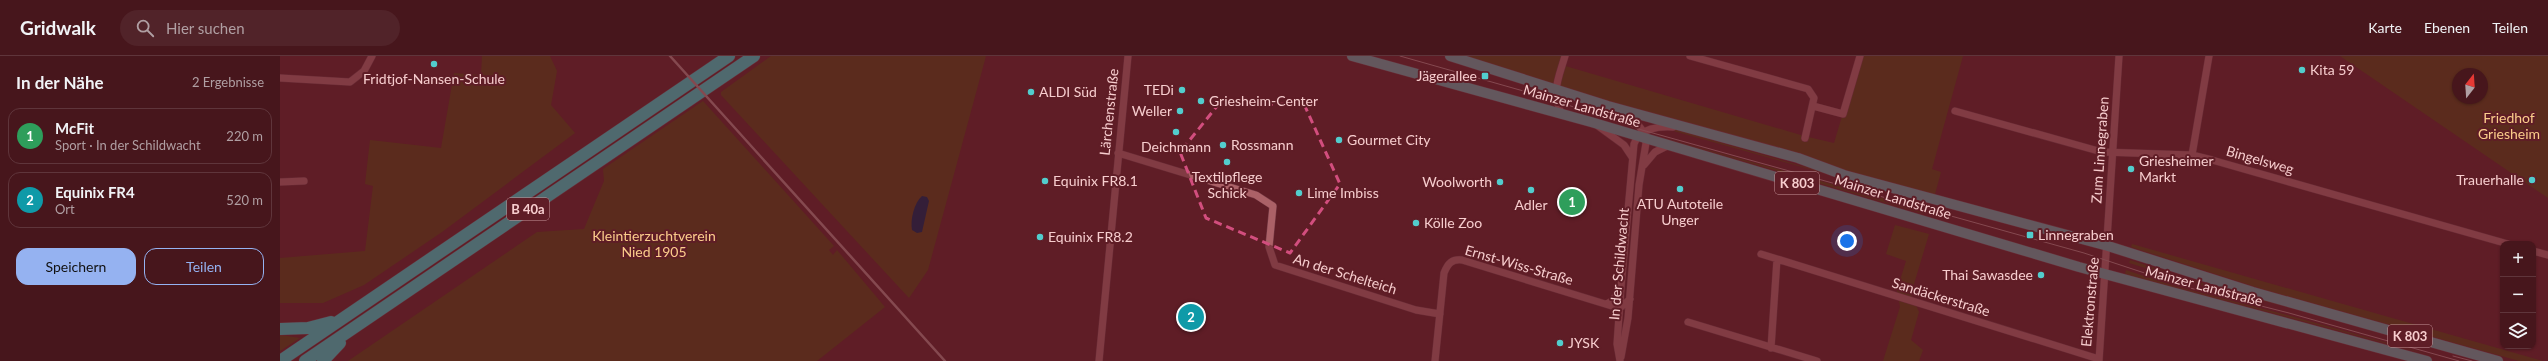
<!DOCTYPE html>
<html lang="de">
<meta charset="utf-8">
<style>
:root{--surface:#47161c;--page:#512329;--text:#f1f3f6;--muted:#b09fa3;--line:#5f353b;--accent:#95b2f1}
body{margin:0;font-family:Lato,sans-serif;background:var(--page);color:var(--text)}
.controls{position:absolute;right:12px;bottom:12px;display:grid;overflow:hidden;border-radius:8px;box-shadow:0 1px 3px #0004}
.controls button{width:36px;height:36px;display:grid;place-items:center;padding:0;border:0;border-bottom:1px solid var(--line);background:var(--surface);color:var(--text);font:20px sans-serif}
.compass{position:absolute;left:2172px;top:12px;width:36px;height:36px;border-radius:50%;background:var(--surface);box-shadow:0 1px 3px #0004;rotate:17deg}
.you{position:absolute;left:1567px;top:185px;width:14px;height:14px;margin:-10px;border:3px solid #fff;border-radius:50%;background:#1a73e8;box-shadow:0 0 0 6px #1a73e833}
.badge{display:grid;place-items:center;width:26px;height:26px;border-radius:50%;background:var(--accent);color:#fff;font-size:13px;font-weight:700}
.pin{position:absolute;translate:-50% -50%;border:2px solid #fff;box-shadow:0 1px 4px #0006}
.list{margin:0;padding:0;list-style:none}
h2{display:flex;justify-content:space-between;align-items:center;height:52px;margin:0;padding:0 16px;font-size:17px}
h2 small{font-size:13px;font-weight:400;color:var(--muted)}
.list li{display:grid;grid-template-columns:26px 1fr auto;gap:12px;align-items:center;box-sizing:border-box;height:56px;margin:0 8px 8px;padding:0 8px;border:1px solid var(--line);border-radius:12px}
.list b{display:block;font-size:15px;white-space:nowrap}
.list p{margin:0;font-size:13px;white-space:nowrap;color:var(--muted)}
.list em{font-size:13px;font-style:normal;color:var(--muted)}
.actions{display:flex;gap:8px;padding:12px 16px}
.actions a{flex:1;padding:9px 0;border:1px solid var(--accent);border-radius:12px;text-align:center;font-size:14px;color:var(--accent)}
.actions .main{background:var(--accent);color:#111}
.icon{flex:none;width:22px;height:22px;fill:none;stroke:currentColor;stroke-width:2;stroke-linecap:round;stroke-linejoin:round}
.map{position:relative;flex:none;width:2268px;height:305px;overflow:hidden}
header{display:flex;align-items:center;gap:24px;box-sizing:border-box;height:56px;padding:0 20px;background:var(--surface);border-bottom:1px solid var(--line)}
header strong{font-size:19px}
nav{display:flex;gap:22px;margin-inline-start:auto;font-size:14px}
.search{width:280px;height:36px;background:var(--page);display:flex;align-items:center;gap:10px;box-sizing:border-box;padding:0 14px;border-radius:22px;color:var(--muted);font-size:15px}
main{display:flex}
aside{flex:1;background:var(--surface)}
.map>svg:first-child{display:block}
.green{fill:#583d12;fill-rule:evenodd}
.water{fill:#00214e}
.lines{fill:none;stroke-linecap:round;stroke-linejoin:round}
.street-casing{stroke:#743944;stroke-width:8}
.primary-casing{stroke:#743944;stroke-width:11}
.highway-casing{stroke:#743944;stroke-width:13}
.street{stroke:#ab6167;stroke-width:7}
.primary{stroke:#689da0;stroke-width:10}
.highway{stroke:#3cc5c6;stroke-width:12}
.tram{stroke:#b37e82;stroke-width:1}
.rail{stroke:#b37e82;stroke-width:2.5}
.marked{fill:none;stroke:#d24e7e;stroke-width:3;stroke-dasharray:8 5;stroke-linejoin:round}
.poi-dot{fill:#52cdcd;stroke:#5f1d26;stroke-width:1.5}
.labels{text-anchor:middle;stroke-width:4;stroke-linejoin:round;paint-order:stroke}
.shield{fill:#5f1d26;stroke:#c9989c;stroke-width:1}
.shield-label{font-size:13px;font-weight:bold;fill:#f7cdce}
.poi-label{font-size:14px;fill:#f7cdce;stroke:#5f1d26;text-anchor:start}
.street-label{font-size:14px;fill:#f7cdce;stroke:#5f1d26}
.park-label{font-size:14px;fill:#fbcd8b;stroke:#5f1d26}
</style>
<header>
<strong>Gridwalk</strong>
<div class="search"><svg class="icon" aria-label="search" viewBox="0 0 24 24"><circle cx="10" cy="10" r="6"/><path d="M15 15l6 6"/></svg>Hier suchen</div>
<nav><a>Karte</a><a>Ebenen</a><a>Teilen</a></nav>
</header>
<main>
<aside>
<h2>In der Nähe<small>2 Ergebnisse</small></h2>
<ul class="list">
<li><span class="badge" style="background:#2e9e5b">1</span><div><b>McFit</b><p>Sport · In der Schildwacht</p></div><em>220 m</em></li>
<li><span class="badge" style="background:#0f9aa8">2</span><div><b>Equinix FR4</b><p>Ort</p></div><em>520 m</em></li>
</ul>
<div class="actions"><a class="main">Speichern</a><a>Teilen</a></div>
</aside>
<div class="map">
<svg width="2268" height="305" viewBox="0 0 2268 305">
<rect width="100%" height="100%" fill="#5f1d26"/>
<!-- green -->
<path class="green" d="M202 0H270L277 15 271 49 295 77 162 176 84 229 43 247H0V202L85 195 93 130 85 128 90 84 161 92 174 17 201 19Z
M491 0H706L648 214 629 242 441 39V36Z
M1170 0H1285L1282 9 1524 80 1554 87 1580 0H1683L1652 113 1661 116 1654 142Z
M2060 0H2268V142ZM2178 18H2202V42H2178Z
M423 45 554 190 549 194 553 199 557 194 605 251 537 305H68L257 176 304 173 324 125 323 113Z
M1383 72 1393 73 1643 145Z
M1374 79 1646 154 1644 158Z
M1615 169 1649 178 1631 238 1639 256 1631 284 1643 294 1639 305H1603L1620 251 1617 234 1626 205 1606 198Z
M1852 188 2263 305H2239L1985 234 1851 191Z
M1850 204 1941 233 1974 239 2042 260 1924 230 1849 207Z
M1846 214 1894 230 2007 259 2172 305 1845 218Z
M0 279 20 282 0 295Z"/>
<!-- water -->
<path class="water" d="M642 140 647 141 649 145 642 176 637 177 632 174C630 164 634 147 642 140Z"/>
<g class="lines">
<!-- street casing -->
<g class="street-casing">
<path id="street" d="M1410 0 1528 33 1534 42 1525 82
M0 22 70 26 84 15 92 0
M1533 50 1563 58 1580 0
M1675 55 1822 96 1912 99 1932 104 2228 188
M1282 59C1271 35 1278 24 1285 0
M1318 70 1344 89 1352 101
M838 97 976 139 993 150 989 191 995 209 1136 254 1160 258
M1912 99 1929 0
M1364 109 1375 96 1389 89
M0 126 24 125
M2253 195 2268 199
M1481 198 1819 303
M1327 248 1333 244 1340 233
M1408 266 1537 305
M1491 292 1497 203
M1341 301 1348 262 1359 129 1366 87 1362 74 1349 57
M819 305 848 0
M1155 305 1164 217C1168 207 1172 203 1182 204L1335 251 1340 252 1350 243
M1340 305 1337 288 1341 231 1354 88C1359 72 1380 70 1393 71
M1819 305 1839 0"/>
</g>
<!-- primary casing -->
<g class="primary-casing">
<path id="primary" d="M1072 0 1311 66 1799 211 2147 305
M1170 0 1328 50 1518 102 1564 119 1828 190 1973 236 2218 305"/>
</g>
<!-- highway casing -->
<g class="highway-casing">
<path id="highway" d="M0 273 28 272 51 266
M0 305 449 0
M25 305 474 0
M43 305 60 287"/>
</g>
<!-- street -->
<use href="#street" class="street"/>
<!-- primary -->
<use href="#primary" class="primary"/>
<!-- highway -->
<use href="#highway" class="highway"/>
<!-- tram -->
<path class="tram" d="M1120 0 1261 40 1362 74 1804 197 1910 232 2009 257 2179 305
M2173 300 2192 305"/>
<!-- rail -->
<path class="rail" d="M390 0 665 305"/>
</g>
<!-- marked area -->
<path d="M0 0H2268V305H0ZM1024 48 1060 128 1010 197 926 162 900 96 938 49Z" fill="#5f1d26" fill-opacity=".55" fill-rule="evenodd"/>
<path class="marked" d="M1024 48 1060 128 1010 197 926 162 900 96 938 49Z"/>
<!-- markers -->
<g class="poi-dot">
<circle cx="154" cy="8" r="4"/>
<circle cx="2022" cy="14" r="4"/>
<rect x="1201" y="16" width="8" height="8" rx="2"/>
<circle cx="902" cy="34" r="4"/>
<circle cx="751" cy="36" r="4"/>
<circle cx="921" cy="45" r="4"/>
<circle cx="900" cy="55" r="4"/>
<circle cx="896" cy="76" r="4"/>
<circle cx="1059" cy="84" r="4"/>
<circle cx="943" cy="89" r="4"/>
<circle cx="947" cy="106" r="4"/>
<circle cx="1851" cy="113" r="4"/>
<circle cx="2252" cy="124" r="4"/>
<circle cx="765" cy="125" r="4"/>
<circle cx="1220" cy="126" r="4"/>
<circle cx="1400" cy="133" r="4"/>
<circle cx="1251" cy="134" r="4"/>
<circle cx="1019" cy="137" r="4"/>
<circle cx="1136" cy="167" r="4"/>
<rect x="1746" y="175" width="8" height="8" rx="2"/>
<circle cx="760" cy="181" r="4"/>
<circle cx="1761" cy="219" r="4"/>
<circle cx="1280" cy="287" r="4"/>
</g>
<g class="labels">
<!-- shield labels -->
<g class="shield">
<rect x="1495" y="116" width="44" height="22" rx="3"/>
<rect x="227" y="142" width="42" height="22" rx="3"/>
<rect x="2108" y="269" width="44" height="22" rx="3"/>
</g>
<g class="shield-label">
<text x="1517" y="132">K 803</text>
<text x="248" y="158">B 40a</text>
<text x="2130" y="285">K 803</text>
</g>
<!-- poi labels -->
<g class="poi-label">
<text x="2030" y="19">Kita 59</text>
<text x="1197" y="25" text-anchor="end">Jägerallee</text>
<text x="154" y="28" text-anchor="middle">Fridtjof-Nansen-Schule</text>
<text x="894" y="39" text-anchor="end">TEDi</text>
<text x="759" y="41">ALDI Süd</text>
<text x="929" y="50">Griesheim-Center</text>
<text x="892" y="60" text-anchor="end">Weller</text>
<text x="1067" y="89">Gourmet City</text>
<text x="951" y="94">Rossmann</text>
<text x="896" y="96" text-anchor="middle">Deichmann</text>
<text x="1859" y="110">Griesheimer<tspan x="1859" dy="16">Markt</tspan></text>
<text x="947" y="126" text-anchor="middle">Textilpflege<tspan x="947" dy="16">Schick</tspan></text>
<text x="2244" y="129" text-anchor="end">Trauerhalle</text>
<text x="773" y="130">Equinix FR8.1</text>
<text x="1212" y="131" text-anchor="end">Woolworth</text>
<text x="1027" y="142">Lime Imbiss</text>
<text x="1400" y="153" text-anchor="middle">ATU Autoteile<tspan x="1400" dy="16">Unger</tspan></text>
<text x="1251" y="154" text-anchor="middle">Adler</text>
<text x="1144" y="172">Kölle Zoo</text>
<text x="1758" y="184">Linnegraben</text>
<text x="768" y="186">Equinix FR8.2</text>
<text x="1753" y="224" text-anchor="end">Thai Sawasdee</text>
<text x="1288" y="292">JYSK</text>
</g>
<!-- street labels -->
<g class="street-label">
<text transform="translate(1302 50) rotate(16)" y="5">Mainzer Landstraße</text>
<text transform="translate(829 56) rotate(-84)" y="5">Lärchenstraße</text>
<text transform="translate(1820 94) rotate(-86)" y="5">Zum Linnegraben</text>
<text transform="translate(1980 104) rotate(16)" y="5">Bingelsweg</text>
<text transform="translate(1613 141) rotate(17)" y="5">Mainzer Landstraße</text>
<text transform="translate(1339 208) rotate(-85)" y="5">In der Schildwacht</text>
<text transform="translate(1239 209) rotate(16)" y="5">Ernst-Wiss-Straße</text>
<text transform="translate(1065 218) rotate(17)" y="5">An der Schelteich</text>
<text transform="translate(1924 230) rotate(15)" y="5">Mainzer Landstraße</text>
<text transform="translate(1661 241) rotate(17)" y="5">Sandäckerstraße</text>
<text transform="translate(1810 246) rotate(-85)" y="5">Elektronstraße</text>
</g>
<!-- park labels -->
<g class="park-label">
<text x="2229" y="67">Friedhof<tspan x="2229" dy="16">Griesheim</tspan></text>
<text x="374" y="185">Kleintierzuchtverein<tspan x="374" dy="16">Nied 1905</tspan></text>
</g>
</g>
</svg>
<div class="controls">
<button>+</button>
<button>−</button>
<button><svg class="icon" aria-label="layers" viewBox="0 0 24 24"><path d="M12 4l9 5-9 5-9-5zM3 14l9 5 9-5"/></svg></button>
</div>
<svg class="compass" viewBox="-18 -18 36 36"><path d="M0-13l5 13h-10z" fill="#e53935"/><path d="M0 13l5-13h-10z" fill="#b09fa3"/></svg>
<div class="you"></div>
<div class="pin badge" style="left:1292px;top:146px;background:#2e9e5b">1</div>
<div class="pin badge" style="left:911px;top:261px;background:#0f9aa8">2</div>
</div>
</main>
